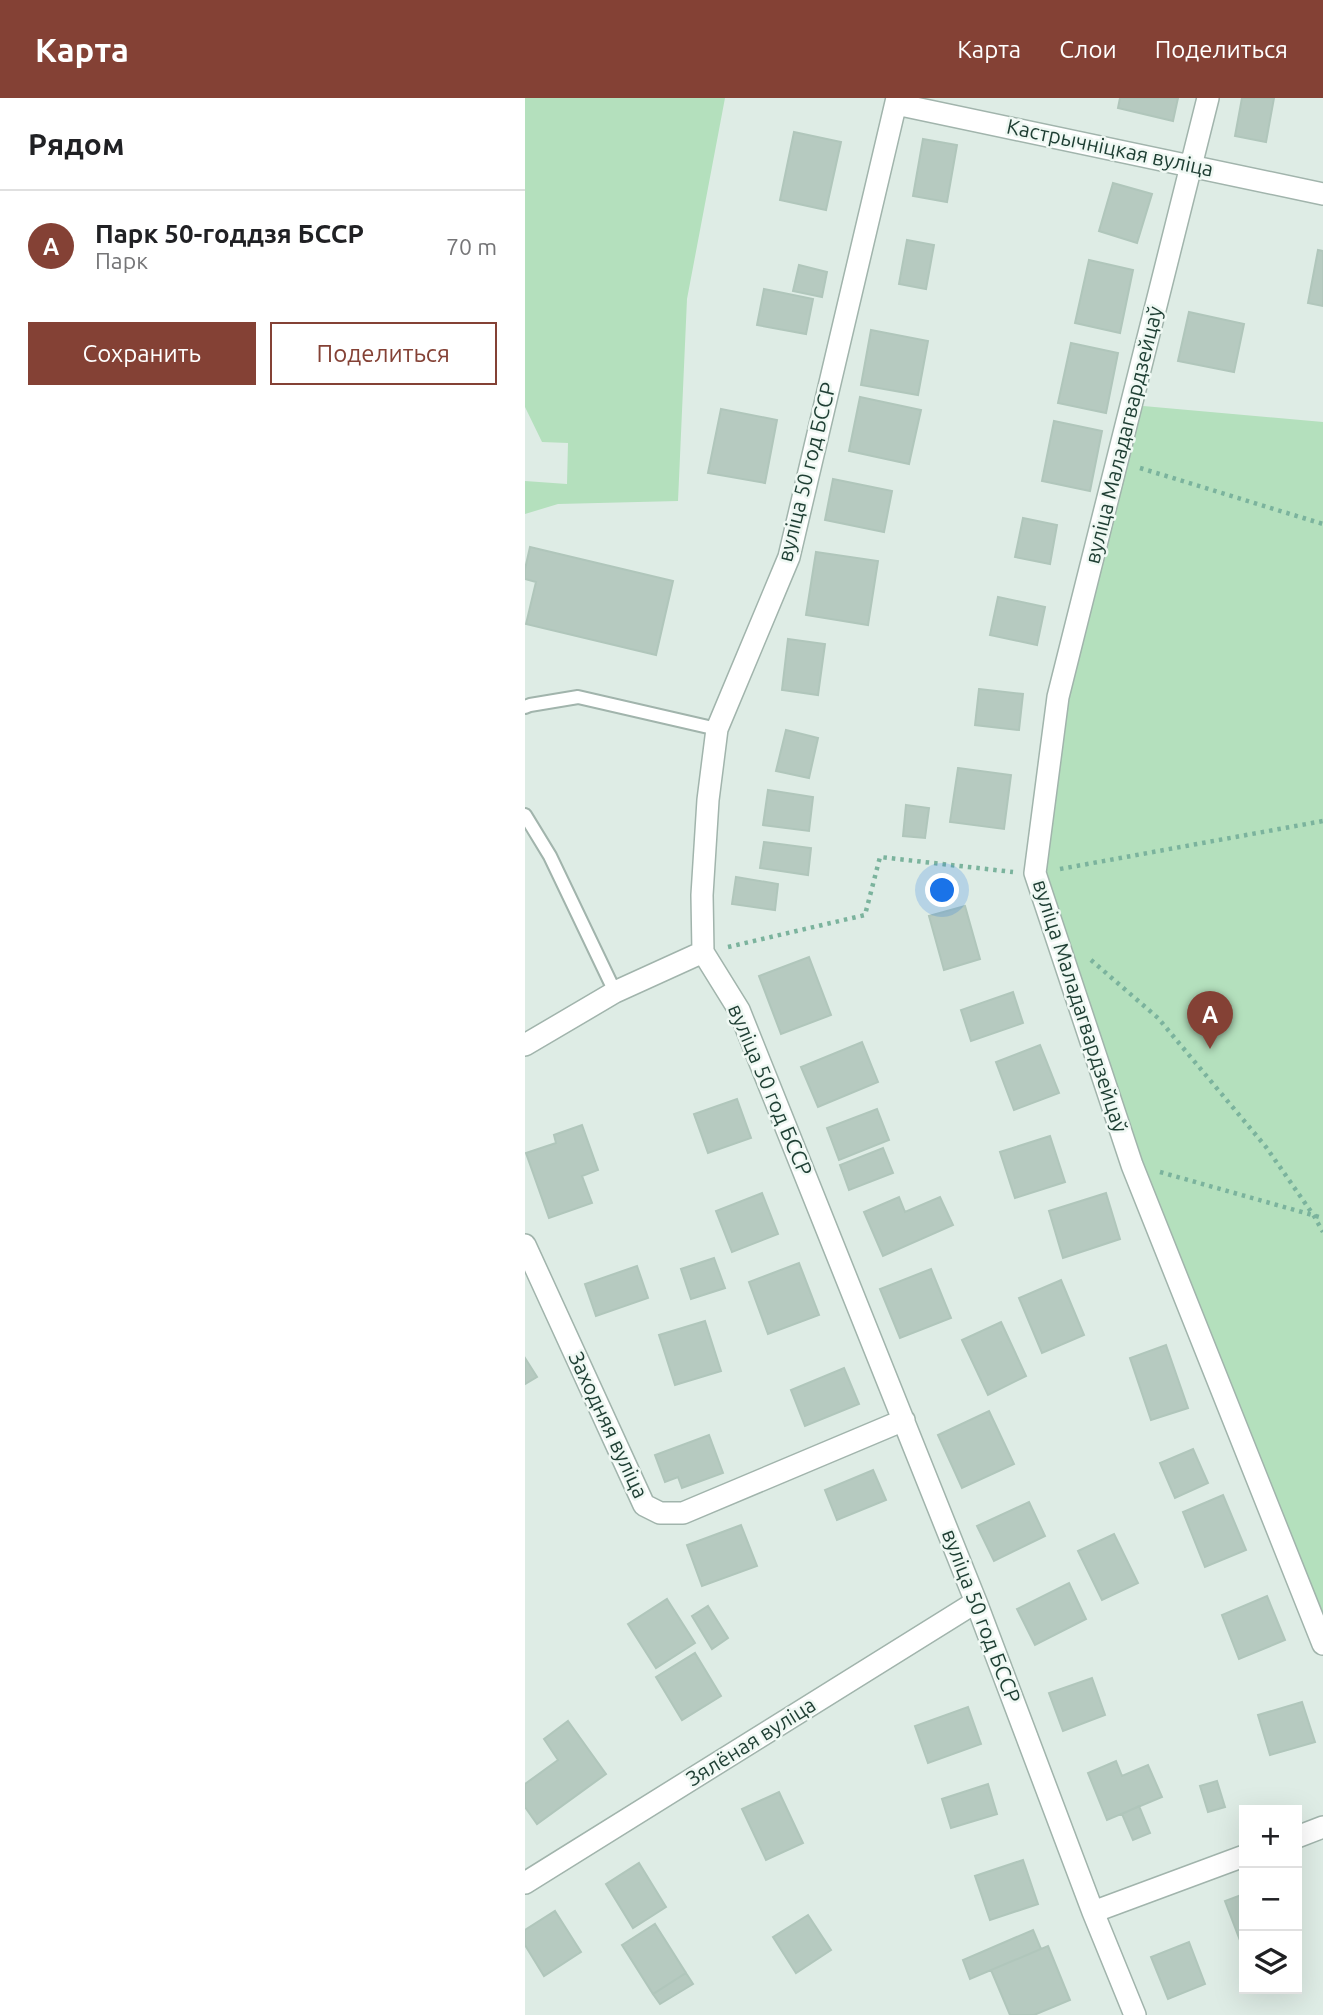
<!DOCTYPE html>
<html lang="ru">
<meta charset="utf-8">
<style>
:root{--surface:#fff;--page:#f2f2f2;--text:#202124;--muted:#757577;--line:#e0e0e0;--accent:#844135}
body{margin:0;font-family:Ubuntu,sans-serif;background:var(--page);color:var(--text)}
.controls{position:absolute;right:21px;bottom:21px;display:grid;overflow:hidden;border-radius:0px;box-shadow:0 7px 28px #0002}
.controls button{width:63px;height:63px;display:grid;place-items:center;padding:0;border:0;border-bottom:2px solid var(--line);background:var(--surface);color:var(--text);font:35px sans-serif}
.you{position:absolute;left:418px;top:793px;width:24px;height:24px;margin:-18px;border:5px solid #fff;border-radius:50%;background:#1a73e8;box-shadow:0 0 0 10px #1a73e833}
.badge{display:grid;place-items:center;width:46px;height:46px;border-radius:50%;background:var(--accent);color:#fff;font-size:23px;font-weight:700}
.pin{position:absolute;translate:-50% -58px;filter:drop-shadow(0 2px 4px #0008)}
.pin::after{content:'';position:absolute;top:37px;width:24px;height:21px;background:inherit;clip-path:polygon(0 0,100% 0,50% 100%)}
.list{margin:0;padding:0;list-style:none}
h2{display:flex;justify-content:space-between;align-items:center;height:91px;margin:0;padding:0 28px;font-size:30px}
h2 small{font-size:23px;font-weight:400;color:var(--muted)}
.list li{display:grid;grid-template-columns:46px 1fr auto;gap:21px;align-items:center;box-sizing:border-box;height:112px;padding:0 28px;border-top:2px solid var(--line)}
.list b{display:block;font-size:26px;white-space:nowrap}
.list p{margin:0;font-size:23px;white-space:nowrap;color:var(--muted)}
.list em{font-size:23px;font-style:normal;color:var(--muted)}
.actions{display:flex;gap:14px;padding:21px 28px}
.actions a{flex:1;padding:16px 0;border:2px solid var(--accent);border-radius:0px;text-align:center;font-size:24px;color:var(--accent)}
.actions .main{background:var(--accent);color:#fff}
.icon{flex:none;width:38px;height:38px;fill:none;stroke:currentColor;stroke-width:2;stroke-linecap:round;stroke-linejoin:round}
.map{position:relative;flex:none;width:798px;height:1917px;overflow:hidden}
header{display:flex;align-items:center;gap:42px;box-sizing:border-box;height:98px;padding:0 35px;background:var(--accent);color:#fff}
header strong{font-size:33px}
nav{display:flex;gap:38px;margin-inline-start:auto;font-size:24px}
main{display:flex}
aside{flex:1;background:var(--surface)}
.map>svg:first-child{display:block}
.green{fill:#b4e0bd}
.building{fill:#b6cac0;stroke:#b0c6bb;stroke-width:2}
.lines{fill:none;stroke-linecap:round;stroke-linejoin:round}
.service-casing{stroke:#a1b4ac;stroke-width:16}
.minor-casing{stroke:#a1b4ac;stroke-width:24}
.path{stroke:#7bb39d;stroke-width:4.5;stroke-dasharray:3.5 5;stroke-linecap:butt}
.service{stroke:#fff;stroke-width:12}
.minor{stroke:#fff;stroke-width:21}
.labels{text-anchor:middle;stroke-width:5;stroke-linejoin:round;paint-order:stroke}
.street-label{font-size:21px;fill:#1e3e33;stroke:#eff8f3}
</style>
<header>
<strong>Карта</strong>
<nav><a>Карта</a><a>Слои</a><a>Поделиться</a></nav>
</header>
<main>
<aside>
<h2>Рядом<small></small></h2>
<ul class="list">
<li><span class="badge">A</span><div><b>Парк 50-годдзя БССР</b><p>Парк</p></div><em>70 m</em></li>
</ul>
<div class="actions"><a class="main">Сохранить</a><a>Поделиться</a></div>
</aside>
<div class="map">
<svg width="798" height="1917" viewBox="0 0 798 1917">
<rect width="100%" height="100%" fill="#deece5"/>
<!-- green -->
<path class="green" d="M0 0H200L162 201 153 403 33 406 0 416V383L42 386 43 345 17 344 0 309Z
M607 307 798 324V1546L607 1067 511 775 533 599Z"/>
<!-- building -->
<path class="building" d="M595 0H653L648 23 593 10Z
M717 0H749L741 44 710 38Z
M269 34 316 44 301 112 255 102Z
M398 41 432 47 422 104 388 98Z
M588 85 627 96 612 145 574 133Z
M382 142 409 147 401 191 374 186Z
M793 152 798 153V208L783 205Z
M564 162 608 172 595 235 550 225Z
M274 167 302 174 297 199 268 193Z
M239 191 288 201 281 236 232 227Z
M664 214 719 226 709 274 653 263Z
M346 232 403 243 393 297 336 287Z
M546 245 593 255 581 315 533 305Z
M335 299 396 312 384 366 324 353Z
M196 311 252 322 240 385 183 375Z
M529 323 577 333 565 393 517 383Z
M308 381 367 393 359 434 300 422Z
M498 420 532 427 525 466 490 459Z
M5 449 148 483 131 557 1 526 11 484 0 481V471Z
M291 454 353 463 343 527 281 517Z
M473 499 520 509 512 547 465 537Z
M263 541 300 546 293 597 257 592Z
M454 591 498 596 494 632 450 627Z
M261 632 293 640 284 680 251 673Z
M433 670 486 677 479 731 425 724Z
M243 692 288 699 284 733 238 727Z
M381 707 404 710 400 740 378 738Z
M239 744 286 750 283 777 235 770Z
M211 779 253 786 250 812 207 806Z
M440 808 455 861 419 872 404 818Z
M284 859 306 917 256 936 234 878Z
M488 894 498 925 446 943 436 912Z
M337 944 353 984 293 1009 276 969Z
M515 947 534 995 489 1012 471 964Z
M212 1001 226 1040 183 1055 169 1016Z
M352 1011 364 1042 314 1062 302 1030Z
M57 1027 73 1072 57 1078 67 1105 24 1120 1 1055 31 1045 29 1037Z
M525 1038 540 1084 490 1100 475 1054Z
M358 1050 368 1075 324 1092 315 1067Z
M237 1095 253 1136 207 1154 191 1113Z
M581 1095 595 1141 538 1160 524 1113Z
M374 1099 380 1114 415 1099 428 1127 358 1158 339 1114Z
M189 1160 200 1190 166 1201 156 1171Z
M274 1165 294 1217 243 1236 224 1184Z
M112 1168 123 1200 71 1218 60 1186Z
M406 1171 426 1220 375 1240 355 1191Z
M536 1182 559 1237 517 1255 494 1200Z
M180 1223 196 1273 150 1287 134 1237Z
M476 1224 501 1278 463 1297 437 1242Z
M641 1247 663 1310 626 1322 605 1260Z
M0 1260 12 1279 0 1286Z
M319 1270 334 1306 280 1328 266 1292Z
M464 1313 489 1366 437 1390 413 1337Z
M184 1337 198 1375 157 1390 153 1379 140 1384 130 1357Z
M668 1351 683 1385 650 1400 635 1365Z
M348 1372 361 1402 312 1422 300 1392Z
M698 1397 721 1452 680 1469 658 1414Z
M504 1404 520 1438 469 1463 452 1428Z
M216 1427 232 1468 177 1488 162 1447Z
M589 1436 613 1485 577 1502 553 1453Z
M544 1485 561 1521 510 1547 492 1511Z
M742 1498 760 1542 714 1561 697 1517Z
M142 1501 170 1545 131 1570 103 1526Z
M183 1508 203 1540 187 1551 167 1518Z
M170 1555 196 1598 157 1622 131 1579Z
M567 1580 580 1617 538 1633 524 1595Z
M777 1604 790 1644 745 1657 733 1617Z
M443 1609 456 1646 403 1665 390 1628Z
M43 1623 81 1676 12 1726 0 1709V1686L33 1662 19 1641Z
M591 1663 597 1678 623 1667 637 1699 582 1722 563 1675Z
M692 1683 700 1709 683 1714 675 1688Z
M463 1686 472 1716 426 1730 417 1701Z
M254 1694 278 1745 241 1762 217 1711Z
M614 1708 625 1735 608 1742 597 1716Z
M498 1762 513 1806 465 1822 450 1778Z
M114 1765 141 1809 108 1830 81 1786Z
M719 1796V1853L700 1803Z
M30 1813 56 1854 19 1878 0 1847V1832Z
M283 1817 306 1852 271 1875 248 1839Z
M130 1826 161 1875 128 1896 97 1847Z
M508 1832 516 1851 445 1881 438 1862Z
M664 1844 680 1886 643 1901 626 1859Z
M523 1848 545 1902 509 1917H485L466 1872Z
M161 1875 168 1886 135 1906 128 1896Z"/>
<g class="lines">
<!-- service casing -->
<g class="service-casing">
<path id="service" d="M0 609 5 607 53 599 192 631
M0 717 25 758 90 894"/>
</g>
<!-- minor casing -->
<g class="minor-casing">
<path id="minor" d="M372 0 264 459 192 631 183 702 177 797 178 854 214 912 451 1504 568 1814 610 1917
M683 0 533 599 510 775 607 1067 798 1546
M371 6 798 96
M0 947 90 894 178 854
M0 1147 119 1407 135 1415H158L379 1322
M772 1739 798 1729
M0 1785 451 1504
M568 1814 719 1758"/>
</g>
<!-- path -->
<path class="path" d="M615 370 798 426
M535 771 798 723
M203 849 340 817 355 759 488 774
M566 862 633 920 741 1049 789 1118 798 1134
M635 1074 798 1120"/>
<!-- service -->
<use href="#service" class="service"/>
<!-- minor -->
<use href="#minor" class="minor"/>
</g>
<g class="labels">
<!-- street labels -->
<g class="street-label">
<text transform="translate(585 50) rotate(12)" y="7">Кастрычніцкая вуліца</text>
<text transform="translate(599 337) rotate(-76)" y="7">вуліца Маладагвардзейцаў</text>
<text transform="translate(282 374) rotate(-76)" y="7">вуліца 50 год БССР</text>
<text transform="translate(555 908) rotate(72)" y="7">вуліца Маладагвардзейцаў</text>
<text transform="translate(245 992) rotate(67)" y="7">вуліца 50 год БССР</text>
<text transform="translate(83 1327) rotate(65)" y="7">Заходняя вуліца</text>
<text transform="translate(456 1518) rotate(69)" y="7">вуліца 50 год БССР</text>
<text transform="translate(226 1644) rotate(-32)" y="7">Зялёная вуліца</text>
</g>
</g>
</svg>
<div class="controls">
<button>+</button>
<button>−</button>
<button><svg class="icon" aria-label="layers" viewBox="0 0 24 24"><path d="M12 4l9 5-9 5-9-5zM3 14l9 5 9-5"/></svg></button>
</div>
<div class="you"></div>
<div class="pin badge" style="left:685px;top:951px">A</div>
</div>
</main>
